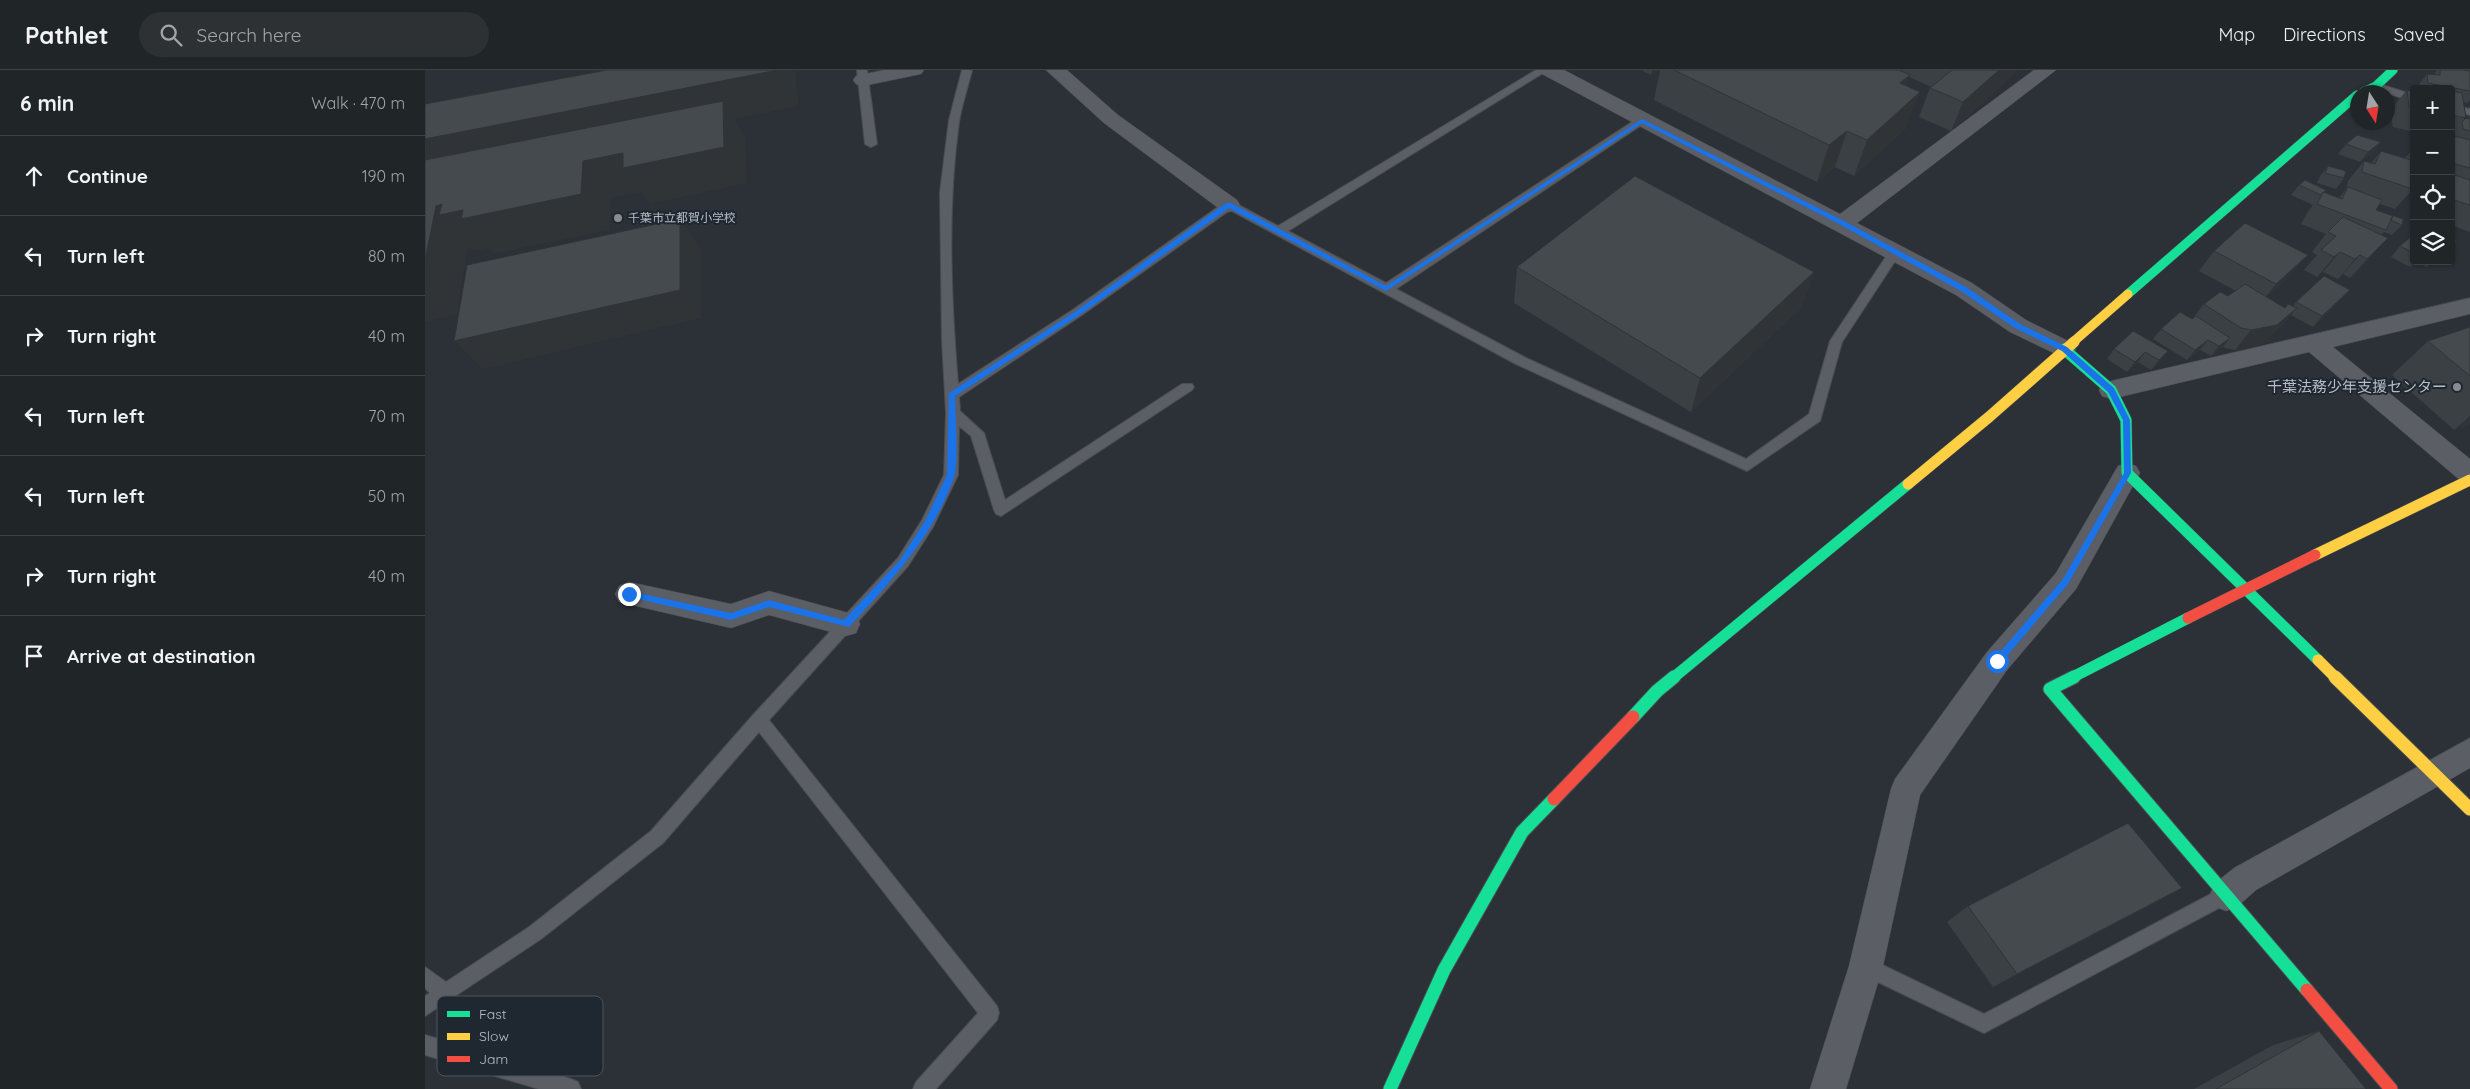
<!DOCTYPE html>
<meta charset="utf-8">
<style>
:root{--surface:#202528;--page:#2d3134;--text:#f1f3f6;--muted:#a2a5a8;--line:#3d4245}
body{margin:0;font-family:Quicksand,"Noto Sans JP",sans-serif;background:var(--page);color:var(--text)}
.controls{position:absolute;right:15px;top:15px;display:grid;overflow:hidden;border-radius:5px;box-shadow:0 1px 4px #0004}
.controls button{width:45px;height:45px;display:grid;place-items:center;padding:0;border:0;border-bottom:1px solid var(--line);background:var(--surface);color:var(--text);font:25px sans-serif}
.compass{position:absolute;left:1925px;top:15px;width:45px;height:45px;border-radius:50%;background:var(--surface);box-shadow:0 1px 4px #0004;rotate:168deg}
.stop{position:absolute;width:15px;height:15px;margin:-11px;border:4px solid #1a73e8;border-radius:50%;background:#fff}
.stop.end{background:#1a73e8;border-color:#fff;box-shadow:0 1px 5px #0008}
.list{margin:0;padding:0;list-style:none}
h2{display:flex;justify-content:space-between;align-items:center;height:65px;margin:0;padding:0 20px;font-size:21px}
h2 small{font-size:16px;font-weight:400;color:var(--muted)}
.list li{display:grid;grid-template-columns:32px 1fr auto;gap:15px;align-items:center;box-sizing:border-box;height:80px;padding:0 20px;border-top:1px solid var(--line)}
.list b{display:block;font-size:19px;white-space:nowrap}
.list em{font-size:16px;font-style:normal;color:var(--muted)}
.icon{flex:none;width:28px;height:28px;fill:none;stroke:currentColor;stroke-width:2;stroke-linecap:round;stroke-linejoin:round}
.map{position:relative;flex:none;width:2045px;height:1019px;overflow:hidden}
header{display:flex;align-items:center;gap:30px;box-sizing:border-box;height:70px;padding:0 25px;background:var(--surface);border-bottom:1px solid var(--line)}
header strong{font-size:24px}
nav{display:flex;gap:28px;margin-inline-start:auto;font-size:18px}
.search{width:350px;height:45px;background:var(--page);display:flex;align-items:center;gap:12px;box-sizing:border-box;padding:0 18px;border-radius:28px;color:var(--muted);font-size:19px}
main{display:flex}
aside{flex:1;background:var(--surface)}
.map>svg:first-child{display:block}
.lines{fill:none;stroke-linecap:round;stroke-linejoin:round}
.lane-casing{stroke:#494d51;stroke-width:2}
.street-casing{stroke:#494d51;stroke-width:1}
.fast-far2-casing{stroke:#494d51;stroke-width:10}
.fast-far1-casing{stroke:#494d51;stroke-width:12}
.fast-casing{stroke:#494d51;stroke-width:15}
.slow-far2-casing{stroke:#494d51;stroke-width:10}
.slow-far1-casing{stroke:#494d51;stroke-width:12}
.slow-casing{stroke:#494d51;stroke-width:15}
.jam-far1-casing{stroke:#494d51;stroke-width:12}
.jam-casing{stroke:#494d51;stroke-width:15}
.lane{fill:#5b5e64;fill-rule:evenodd}
.street{fill:#5b5e64;fill-rule:evenodd}
.fast-far2{stroke:#16e098;stroke-width:9}
.fast-far1{stroke:#16e098;stroke-width:11}
.fast{stroke:#16e098;stroke-width:13}
.slow-far2{stroke:#ffcf43;stroke-width:9}
.slow-far1{stroke:#ffcf43;stroke-width:11}
.slow{stroke:#ffcf43;stroke-width:13}
.jam-far1{stroke:#f24e42;stroke-width:11}
.jam{stroke:#f24e42;stroke-width:13}
.wall{fill:#3b4044}
.shaded-wall{fill:#303437}
.building{fill:#454a4f;stroke:#303437}
.route{fill:#1a73e8}
.poi-dot{fill:#858c94;stroke:#1f2730;stroke-width:2}
.labels{text-anchor:middle;stroke-width:4;stroke-linejoin:round;paint-order:stroke}
.far-poi-label{font-size:12px;fill:#b6bdc6;stroke:#1f2730;text-anchor:start}
.poi-label{font-size:15px;fill:#b6bdc6;stroke:#1f2730;text-anchor:end}
.key{fill:#1f2730;stroke:#4c545d;stroke-width:1}
.key-label{font-size:14px;fill:#b6bdc6}
</style>
<header>
<strong>Pathlet</strong>
<div class="search"><svg class="icon" aria-label="search" viewBox="0 0 24 24"><circle cx="10" cy="10" r="6"/><path d="M15 15l6 6"/></svg>Search here</div>
<nav><a>Map</a><a>Directions</a><a>Saved</a></nav>
</header>
<main>
<aside>
<h2>6 min<small>Walk · 470 m</small></h2>
<ul class="list">
<li><svg class="icon" aria-label="ahead" viewBox="0 0 24 24"><path d="M12 20V5M6 11l6-6 6 6"/></svg><div><b>Continue</b></div><em>190 m</em></li>
<li><svg class="icon" aria-label="left" viewBox="0 0 24 24"><path d="M17 20v-9H6M10 6l-5 5 5 5"/></svg><div><b>Turn left</b></div><em>80 m</em></li>
<li><svg class="icon" aria-label="right" viewBox="0 0 24 24"><path d="M7 20v-9h11M14 6l5 5-5 5"/></svg><div><b>Turn right</b></div><em>40 m</em></li>
<li><svg class="icon" aria-label="left" viewBox="0 0 24 24"><path d="M17 20v-9H6M10 6l-5 5 5 5"/></svg><div><b>Turn left</b></div><em>70 m</em></li>
<li><svg class="icon" aria-label="left" viewBox="0 0 24 24"><path d="M17 20v-9H6M10 6l-5 5 5 5"/></svg><div><b>Turn left</b></div><em>50 m</em></li>
<li><svg class="icon" aria-label="right" viewBox="0 0 24 24"><path d="M7 20v-9h11M14 6l5 5-5 5"/></svg><div><b>Turn right</b></div><em>40 m</em></li>
<li><svg class="icon" aria-label="arrive" viewBox="0 0 24 24"><path d="M6 21V4h12l-3 4 3 4H6"/></svg><div><b>Arrive at destination</b></div></li>
</ul>
</aside>
<div class="map">
<svg width="2045" height="1019" viewBox="0 0 2045 1019">
<rect width="100%" height="100%" fill="#2b3136"/>
<g class="lines">
<!-- lane casing -->
<g class="lane-casing">
<path id="lane" d="M432 0H442L452 74 446 77 440 74Z
M537 0H547C543 17 537 34 534 52 522 138 526 228 533 314L649 239 800 132H808L853 156 1111 0H1123L863 161 961 213 1213 48H1221V52L971 219 1101 288 1321 389 1384 344 1405 271 1466 179H1474L1476 182 1417 272 1395 351 1322 401 1091 294 805 140 657 245 534 327 535 341 559 363 580 430 757 314H767L769 317 767 320 576 446 571 444 569 440 546 366 534 356 533 405 508 457 483 496 344 650 572 936 574 943 572 950 511 1019H488L491 1012 553 943 334 662 238 773 116 869 0 946V926L5 923 0 918V897L21 912 104 857 226 761 328 645 473 488 497 450 519 405 521 343 517 270 515 122 524 50Z
M1951 13 1989 25V32L1947 18 1946 16Z
M2026 35 2045 39V45L2026 41Z
M1801 816 1807 819 1810 825 1807 831 1559 963 1434 903 1432 896 1434 889 1441 887 1559 944Z
M0 965 146 1009 153 1012 156 1019H114L0 985Z"/>
</g>
<!-- street casing -->
<g class="street-casing">
<path id="street" d="M459 0H499L496 4 438 16 431 14 428 10 431 6Z
M621 0H642L693 45 812 130 815 135 812 140 804 142 796 140 679 53Z
M1114 0H1139L1415 144 1609 0H1631L1432 153 1547 213 1601 250 1647 273 1651 279 1647 285 1639 288 1585 262 1531 225 1117 4Z
M2045 228V244L1908 277 2045 389V414L2036 411 1884 282 1686 329 1677 326 1674 320 1677 314 1686 311Z
M1702 393 1711 396 1715 403 1651 519 1582 600 1495 725 1458 896 1421 1019H1385L1424 896 1466 719 1470 709 1562 582 1631 503 1693 396Z
M204 512 306 534 344 521 431 545 435 554 431 563 421 566 344 545 306 558 194 532 190 524 194 516Z
M2045 668V698L1831 820 1813 836 1801 841 1789 836 1785 825 1789 814 1809 798Z"/>
</g>
<!-- fast-far2 casing -->
<g class="fast-far2-casing">
<path id="fast-far2" d="M1938 22 1951 16 1968 0
M1703 224 1932 25"/>
</g>
<!-- fast-far1 casing -->
<g class="fast-far1-casing">
<path id="fast-far1" d="M1639 279 1686 320 1701 350 1702 403 1893 590
M1248 608 1483 414
M1646 608 1763 548"/>
</g>
<!-- fast casing -->
<g class="fast-casing">
<path id="fast" d="M1649 607 1625 619 1882 920
M1208 647 1232 621 1249 607
M965 1019 1019 900 1097 762 1129 729"/>
</g>
<!-- slow-far2 casing -->
<g class="slow-far2-casing">
<path id="slow-far2" d="M1647 273 1703 224"/>
</g>
<!-- slow-far1 casing -->
<g class="slow-far1-casing">
<path id="slow-far1" d="M1483 414 1564 347 1649 272
M1890 485 2045 410
M1893 590 1911 608"/>
</g>
<!-- slow casing -->
<g class="slow-casing">
<path id="slow" d="M1910 607 2045 739"/>
</g>
<!-- jam-far1 casing -->
<g class="jam-far1-casing">
<path id="jam-far1" d="M1763 548 1890 485"/>
</g>
<!-- jam casing -->
<g class="jam-casing">
<path id="jam" d="M1129 729 1208 647
M1882 920 1966 1019"/>
</g>
<!-- lane -->
<use href="#lane" class="lane"/>
<!-- street -->
<use href="#street" class="street"/>
<!-- fast-far2 -->
<use href="#fast-far2" class="fast-far2"/>
<!-- fast-far1 -->
<use href="#fast-far1" class="fast-far1"/>
<!-- fast -->
<use href="#fast" class="fast"/>
<!-- slow-far2 -->
<use href="#slow-far2" class="slow-far2"/>
<!-- slow-far1 -->
<use href="#slow-far1" class="slow-far1"/>
<!-- slow -->
<use href="#slow" class="slow"/>
<!-- jam-far1 -->
<use href="#jam-far1" class="jam-far1"/>
<!-- jam -->
<use href="#jam" class="jam"/>
</g>
<!-- wall -->
<path class="wall" d="M1218 0H1234L1226 5 1218 1Z
M1235 0H1591L1589 4 1526 61 1494 47 1505 18 1506 17 1484 7 1481 15V58L1429 106 1410 97 1392 112 1229 30Z
M2012 0H2045V30L2042 33 2039 32 2041 48 2042 49 2045 46V162L2026 155V65L2029 66 2028 63 2026 65V19H1994V14L2002 4H2009Z
M1982 20 1989 21V62L1968 57 1965 40Z
M1956 72 1948 83 1935 92 1913 84 1921 74Z
M1989 78V117L1988 119 1970 139 1955 134 1951 140 1977 155 1967 165 1959 162 1956 165 1945 188 1925 208 1918 204 1913 209 1898 202 1892 207 1879 200 1892 185 1887 182 1901 164 1876 154 1882 143 1888 135 1866 125 1874 115 1914 128 1921 119 1923 111 1939 91 1946 93 1956 81 1980 88Z
M1903 96 1919 108 1911 119 1892 113 1895 106Z
M1989 164V191H2009L2002 197 1994 193 1985 197 1966 187 1975 176Z
M1789 181 1866 205 1842 227 1860 238 1868 236 1871 232 1925 220 1888 257 1866 245 1855 257 1835 275 1810 280 1800 278 1798 277 1786 286 1775 280 1762 290 1728 269 1736 259 1767 249 1779 234 1803 226 1811 221 1774 201Z
M1092 197 1389 202 1376 238 1266 342 1089 233Z
M2045 257V354L2029 360 1967 305 2003 271Z
M1689 279 1743 281 1735 291 1726 300 1713 292 1702 302 1682 289Z
M1757 818 1728 834 1568 917 1522 852 1543 836Z
M1894 961 1941 1019H1769L1848 975Z"/>
<!-- shaded-wall -->
<path class="shaded-wall" d="M353 0H368L371 4 374 36 309 49 320 67 322 113 225 134 216 122 186 128 184 160 69 184 63 178 48 181 43 176 32 244 0 252V191L11 136 158 91 298 51 0 123V69Z
M1227 0H1234L1226 5Z
M1574 0H1591L1589 4 1526 61 1538 32Z
M1485 5 1471 41 1475 13Z
M1495 22 1481 58 1429 106 1442 70Z
M1422 61 1410 97 1392 112 1404 75Z
M1956 72 1948 83 1935 92 1943 82Z
M255 149 276 178V248L58 299 29 271Z
M1963 168 1945 188 1925 208 1942 189Z
M1915 182 1898 202 1892 207 1909 187Z
M1883 185 1866 205 1835 234 1851 214Z
M1935 185 1918 204 1913 209 1930 189Z
M1990 191H1995L1985 197Z
M1389 202 1376 238 1266 342 1275 308Z
M1925 220 1888 257 1897 246Z
M1872 238 1855 257 1835 275 1810 280 1826 260Z
M1805 268 1797 278 1786 286 1794 276Z
M1783 270 1775 280 1762 290 1770 280Z
M1743 281 1735 291 1726 300 1734 290Z
M1720 282 1713 292 1702 302 1710 292Z
M2045 346V354L2029 360Z
M1757 818 1728 834 1568 917 1592 904Z"/>
<!-- building -->
<path class="building" d="M182 0H353L0 69V34Z
M1249 0H1474L1485 5 1475 13 1495 22 1442 70 1422 61 1404 75Z
M1527 0H1574L1538 32 1505 18Z
M2015 0H2038L2045 1V21L2003 13 2002 4 2015 5Z
M2004 16 2017 19H2004Z
M1982 20 1989 21V38L1984 37Z
M2026 21 2037 23 2041 48 2026 45Z
M298 31 299 77 198 98V83L158 91 156 124 36 149 38 140 14 145 17 134 11 136 0 191V90Z
M2039 48 2045 49V61L2038 59 2037 52 2041 48Z
M1932 65 1956 72 1943 82 1921 74Z
M2026 65 2045 70V98L2026 93Z
M1956 81 1989 91V117L1988 119 1937 102 1939 91 1950 94Z
M1903 96 1921 101 1919 108 1900 103Z
M2026 104 2045 110V135L2026 129Z
M1210 106 1389 202 1275 308 1092 197Z
M1880 110 1901 120 1896 125 1874 115Z
M1923 117 1957 130 1951 140 1968 146 1961 160 1892 134 1898 122 1917 129Z
M1964 144 1978 149 1977 155 1965 150 1968 146Z
M1918 147 1963 168 1942 189 1935 185 1930 189 1915 182 1909 187 1896 180 1911 166 1903 162Z
M255 149V220L29 271 42 195Z
M1820 153 1883 185 1851 214 1789 181Z
M1989 164V183L1975 176Z
M2026 168 2032 171 2026 175Z
M1899 206 1925 220 1897 246 1871 232Z
M1820 214 1860 238 1863 234 1872 238 1852 255 1826 260 1816 258 1779 234 1795 222 1803 226Z
M1755 242 1767 249 1771 246 1805 268 1794 276 1783 270 1770 280 1736 259Z
M2045 257V306L2003 271Z
M1708 261 1743 281 1734 290 1720 282 1710 292 1689 279Z
M1703 753 1757 818 1592 904 1543 836Z
M1894 961 1941 1019H1791Z"/>
<!-- route -->
<path class="route" d="M1217 49 1419 151 1541 217 1595 254 1642 277 1689 318 1705 350 1706 403 1643 514 1575 594H1569V589L1638 509 1699 403 1698 350 1683 322 1637 281 1590 258 1536 221 1414 154 1217 53 961 221 804 138 656 244 530 326C530 343 534 394 529 407 509 466 465 512 424 557L344 537 306 550 204 527 200 524 204 521 306 543 344 530 419 550 475 490 500 451 522 405 524 323 651 241 801 133H806L961 216Z"/>
<!-- markers -->
<g class="poi-dot">
<circle cx="193" cy="148" r="5"/>
<circle cx="2032" cy="317" r="5"/>
</g>
<g class="labels">
<!-- far-poi labels -->
<g class="far-poi-label">
<text x="203" y="152">千葉市立都賀小学校</text>
</g>
<!-- poi labels -->
<g class="poi-label">
<text x="2022" y="322">千葉法務少年支援センター</text>
</g>
</g>
<!-- legend -->
<rect x="12" y="926" width="166" height="80" rx="8" class="key"/>
<rect x="22" y="941" width="23" height="6" fill="#16e098"/>
<rect x="22" y="963" width="23" height="7" fill="#ffcf43"/>
<rect x="22" y="986" width="23" height="6" fill="#f24e42"/>
<g class="key-label">
<text x="54" y="949">Fast</text>
<text x="54" y="971">Slow</text>
<text x="54" y="994">Jam</text>
</g>
</svg>
<div class="controls">
<button>+</button>
<button>−</button>
<button><svg class="icon" aria-label="locate" viewBox="0 0 24 24"><circle cx="12" cy="12" r="6"/><path d="M12 2v4M12 18v4M2 12h4M18 12h4"/></svg></button>
<button><svg class="icon" aria-label="layers" viewBox="0 0 24 24"><path d="M12 4l9 5-9 5-9-5zM3 14l9 5 9-5"/></svg></button>
</div>
<svg class="compass" viewBox="-18 -18 36 36"><path d="M0-13l5 13h-10z" fill="#e53935"/><path d="M0 13l5-13h-10z" fill="#a2a5a8"/></svg>
<div class="stop" style="left:1572px;top:591px"></div>
<div class="stop end" style="left:204px;top:524px"></div>
</div>
</main>
